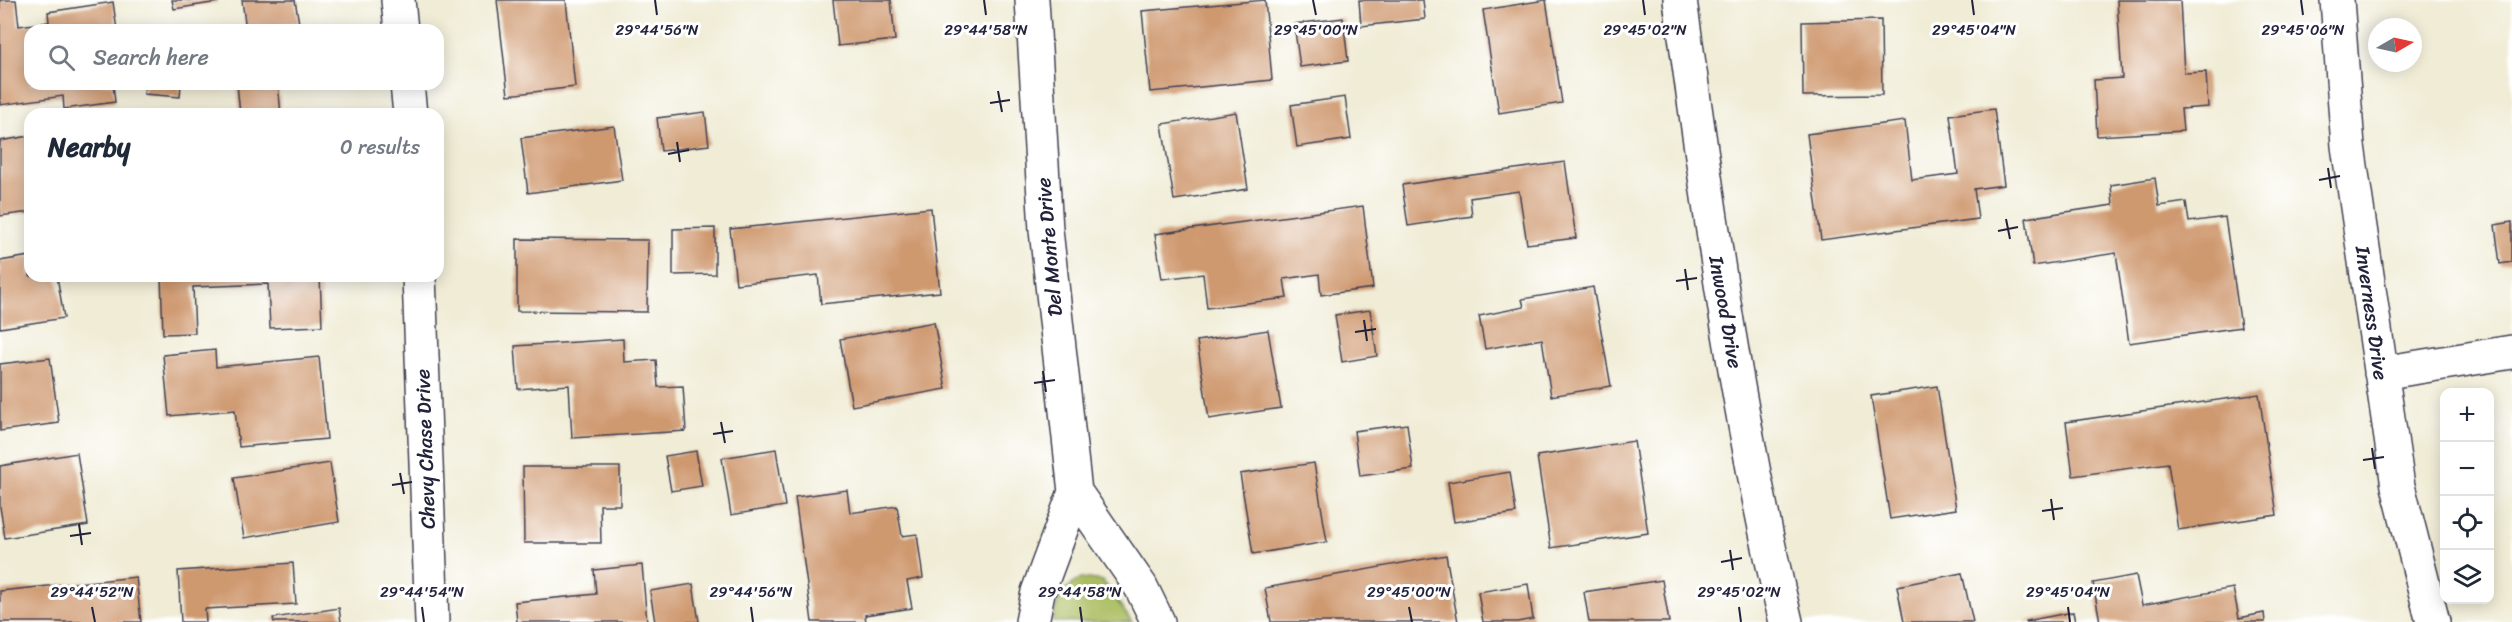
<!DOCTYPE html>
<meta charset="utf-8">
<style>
:root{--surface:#fff;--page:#f2f2f3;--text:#1f2937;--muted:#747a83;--line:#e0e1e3}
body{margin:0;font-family:Sriracha,sans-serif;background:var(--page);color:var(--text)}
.controls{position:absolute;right:18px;bottom:18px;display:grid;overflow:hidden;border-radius:12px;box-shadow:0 3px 15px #0003}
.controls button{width:54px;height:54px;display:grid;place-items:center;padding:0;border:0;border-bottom:2px solid var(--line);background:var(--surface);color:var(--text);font:30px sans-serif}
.compass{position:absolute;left:2368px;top:18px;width:54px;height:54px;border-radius:50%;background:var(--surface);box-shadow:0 3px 15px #0003;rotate:81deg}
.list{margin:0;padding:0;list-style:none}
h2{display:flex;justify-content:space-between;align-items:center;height:78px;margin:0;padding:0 24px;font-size:26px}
h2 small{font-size:20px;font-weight:400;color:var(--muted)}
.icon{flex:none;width:33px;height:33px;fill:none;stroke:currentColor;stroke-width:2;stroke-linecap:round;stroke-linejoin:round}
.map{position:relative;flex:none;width:2512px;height:622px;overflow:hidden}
.search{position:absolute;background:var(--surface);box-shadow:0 3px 15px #0003;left:24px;top:24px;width:420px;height:66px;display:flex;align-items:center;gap:15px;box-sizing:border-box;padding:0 21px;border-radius:18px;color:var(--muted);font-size:22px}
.panel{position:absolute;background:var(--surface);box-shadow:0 3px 15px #0003;left:24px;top:108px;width:420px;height:174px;border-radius:18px}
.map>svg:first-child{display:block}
.green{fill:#aabd61;stroke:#66704e;stroke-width:1.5}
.building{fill:#cf996f}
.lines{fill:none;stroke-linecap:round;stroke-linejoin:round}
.minor-casing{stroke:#414052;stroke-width:36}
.minor{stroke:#fff;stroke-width:33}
.ticks{fill:none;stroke:#22223b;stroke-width:2}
.labels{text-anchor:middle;stroke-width:6;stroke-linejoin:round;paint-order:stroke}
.street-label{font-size:20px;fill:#22223b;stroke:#fff}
.ticks-label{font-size:15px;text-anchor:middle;fill:#22223b;stroke:#fff;stroke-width:6;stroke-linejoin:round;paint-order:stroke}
</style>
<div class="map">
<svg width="2512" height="622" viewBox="0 0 2512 622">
<rect width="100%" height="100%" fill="#fff"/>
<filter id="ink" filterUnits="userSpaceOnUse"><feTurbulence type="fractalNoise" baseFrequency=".0167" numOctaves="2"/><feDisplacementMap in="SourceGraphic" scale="12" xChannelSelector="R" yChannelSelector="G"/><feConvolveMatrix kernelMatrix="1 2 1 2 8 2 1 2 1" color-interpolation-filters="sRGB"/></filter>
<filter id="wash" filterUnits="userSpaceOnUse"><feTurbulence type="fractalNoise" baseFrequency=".008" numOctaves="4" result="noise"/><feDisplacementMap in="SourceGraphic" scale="24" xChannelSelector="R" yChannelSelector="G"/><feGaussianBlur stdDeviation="1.35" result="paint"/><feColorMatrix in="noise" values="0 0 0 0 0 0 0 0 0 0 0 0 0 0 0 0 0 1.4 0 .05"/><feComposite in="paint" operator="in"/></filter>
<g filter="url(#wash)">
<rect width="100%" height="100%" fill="#f0ecd6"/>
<!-- green -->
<path class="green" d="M1081 578 1103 581 1132 622H1052L1060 593Z"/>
<g id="blocks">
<!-- building -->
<path class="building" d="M0 0H16L19 26 49 22 48 12 113 2 117 30H30V84H113L115 102 64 109 63 96 0 105Z
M172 0H218V2L174 9Z
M242 0H295L299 23 246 30Z
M497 0H566L575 87 508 95Z
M833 0H891L895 40 838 46Z
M1265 0 1272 80 1150 92 1142 11Z
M1359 0H1423L1425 19 1361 26Z
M1546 0 1562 103 1499 113 1483 10Z
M2117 0H2180L2184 73 2206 72 2208 107 2181 109 2183 131 2097 136 2094 80 2122 78Z
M1343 18 1348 61 1300 67 1294 24Z
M1881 20 1882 95 1803 96 1802 22Z
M145 84H181L180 97 144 94Z
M237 84H278L281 114H240Z
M1345 97 1351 139 1297 147 1291 105Z
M1994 109 2004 185 1974 189 1978 219 1821 240 1807 134 1905 121 1912 180 1958 174 1950 115Z
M705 112 709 145 661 151 657 118Z
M1236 112 1248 189 1174 200 1162 124Z
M614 126 622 180 528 193 521 138Z
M30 136V212L0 216V141Z
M1565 162 1576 238 1527 244 1519 191 1470 198 1472 216 1408 226 1402 185Z
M2155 178 2159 206 2186 202 2189 222 2225 217 2241 327 2129 343 2116 253 2033 266 2026 218 2113 205 2111 185Z
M1363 206 1373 288 1321 295 1319 274 1284 279 1287 298 1207 308 1203 274 1162 279 1155 234Z
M931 208 940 292 821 304 818 275 736 284 730 229Z
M2512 222V262L2500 264 2495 225Z
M715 228V274L673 275V229Z
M517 239 648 240 647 312 517 311Z
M30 256V276H57L64 318 0 328V261Z
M161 276H320L322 326 270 328 268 284 193 287 195 333 163 334Z
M1593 287 1611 386 1551 396 1542 339 1485 349 1479 316 1524 307 1522 299Z
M1370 310 1377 356 1342 362 1335 315Z
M934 322 946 389 852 406 840 339Z
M1268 330 1281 408 1209 419 1197 341Z
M623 339 624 362 656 360 658 387 683 386 686 431 572 438 569 385 518 389 515 346Z
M215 350 216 367 319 357 327 439 239 447 235 410 169 416 163 355Z
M50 358 59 423 0 431V364Z
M1937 386 1956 509 1890 519 1871 396Z
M2259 394 2277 515 2178 530 2168 463 2073 476 2066 422Z
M1407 424 1413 469 1360 476 1354 431Z
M1634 441 1648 533 1551 548 1537 456Z
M776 449 785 506 731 515 722 458Z
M696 451 702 486 671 491 665 456Z
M77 453 88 525 5 538 0 507V466Z
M330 463 339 522 244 538 234 478Z
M1314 463 1327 542 1253 554 1240 474Z
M523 467H620V505H600L601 543H524Z
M1510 472 1516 513 1454 522 1448 482Z
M847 490 850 513 897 506 902 536 917 534 923 578 907 581 912 608 865 615 866 622H812L795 497Z
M1446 555 1458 622H1271L1265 588Z
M293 563 296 604 205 609 206 622H181L178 571Z
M642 565 647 622H517L515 602 596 594 594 570Z
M1962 573 1973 622H1904L1897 586Z
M2136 575 2142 605 2233 588 2239 618 2264 613 2265 622H2100L2093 583Z
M136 577 141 622H0V591Z
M1662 580 1669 622H1589L1584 592Z
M693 584 699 622H655L650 591Z
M1528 584 1533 619 1517 622H1483L1478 592Z
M339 608 341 622H274L273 618Z
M2073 612 2075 622H2026V621Z"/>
</g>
</g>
<g filter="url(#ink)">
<use href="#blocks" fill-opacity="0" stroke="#414052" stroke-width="1.5"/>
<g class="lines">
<!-- minor casing -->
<g class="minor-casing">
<path id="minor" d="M398 0 401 30
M1032 0 1046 230 1075 492 1038 592 1032 622
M1680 0C1709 208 1737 417 1786 622
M2337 0 2348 146 2398 486 2433 622
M407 84 410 114
M419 276 432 622
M2381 373 2512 352
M1075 492 1141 587 1158 622"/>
</g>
<!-- minor -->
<use href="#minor" class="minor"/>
</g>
</g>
<!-- ticks -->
<path class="ticks" d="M655 0 657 15M984 0 986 15M1313 0 1316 15M1643 0 1645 15M1972 0 1974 15M2301 0 2303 15M998 91 1002 112M990 103 1010 100M677 142 680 162M668 154 689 150M2328 168 2331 188M2319 180 2340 176M2006 219 2010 239M1998 231 2018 227M1685 269 1688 290M1676 281 1697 278M1364 320 1367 341M1355 332 1376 329M1043 371 1046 392M1034 383 1055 380M721 422 725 443M713 434 733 431M2372 448 2375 469M2363 460 2384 457M400 473 404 494M392 485 412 482M2051 499 2054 520M2042 511 2063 508M79 524 82 545M70 536 91 533M1730 550 1733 570M1721 562 1742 558M92 607 95 622M422 607 424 622M751 607 753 622M1080 607 1082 622M1409 607 1412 622M1739 607 1741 622M2068 607 2070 622"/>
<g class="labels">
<!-- street labels -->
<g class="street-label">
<text transform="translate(1049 247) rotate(-95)" y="7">Del Monte Drive</text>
<text transform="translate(1726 312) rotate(80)" y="7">Inwood Drive</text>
<text transform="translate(2372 313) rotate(82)" y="7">Inverness Drive</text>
<text transform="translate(425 449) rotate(-92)" y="7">Chevy Chase Drive</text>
</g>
</g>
<g class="ticks-label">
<text x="657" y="35">29°44'56"N</text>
<text x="986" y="35">29°44'58"N</text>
<text x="1316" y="35">29°45'00"N</text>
<text x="1645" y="35">29°45'02"N</text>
<text x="1974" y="35">29°45'04"N</text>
<text x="2303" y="35">29°45'06"N</text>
<text x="92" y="597">29°44'52"N</text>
<text x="422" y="597">29°44'54"N</text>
<text x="751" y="597">29°44'56"N</text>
<text x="1080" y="597">29°44'58"N</text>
<text x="1409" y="597">29°45'00"N</text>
<text x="1739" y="597">29°45'02"N</text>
<text x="2068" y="597">29°45'04"N</text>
</g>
</svg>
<div class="controls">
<button>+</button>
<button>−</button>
<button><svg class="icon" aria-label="locate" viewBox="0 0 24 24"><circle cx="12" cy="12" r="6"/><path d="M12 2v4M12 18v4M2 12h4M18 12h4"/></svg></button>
<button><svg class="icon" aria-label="layers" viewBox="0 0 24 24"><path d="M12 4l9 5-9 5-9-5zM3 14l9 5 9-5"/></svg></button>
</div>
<svg class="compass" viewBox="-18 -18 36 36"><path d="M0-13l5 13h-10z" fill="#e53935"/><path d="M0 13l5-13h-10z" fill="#747a83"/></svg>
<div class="search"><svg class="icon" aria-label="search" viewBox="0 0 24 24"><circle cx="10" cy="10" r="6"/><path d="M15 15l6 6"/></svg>Search here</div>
<section class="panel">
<h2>Nearby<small>0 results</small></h2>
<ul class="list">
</ul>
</section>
</div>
